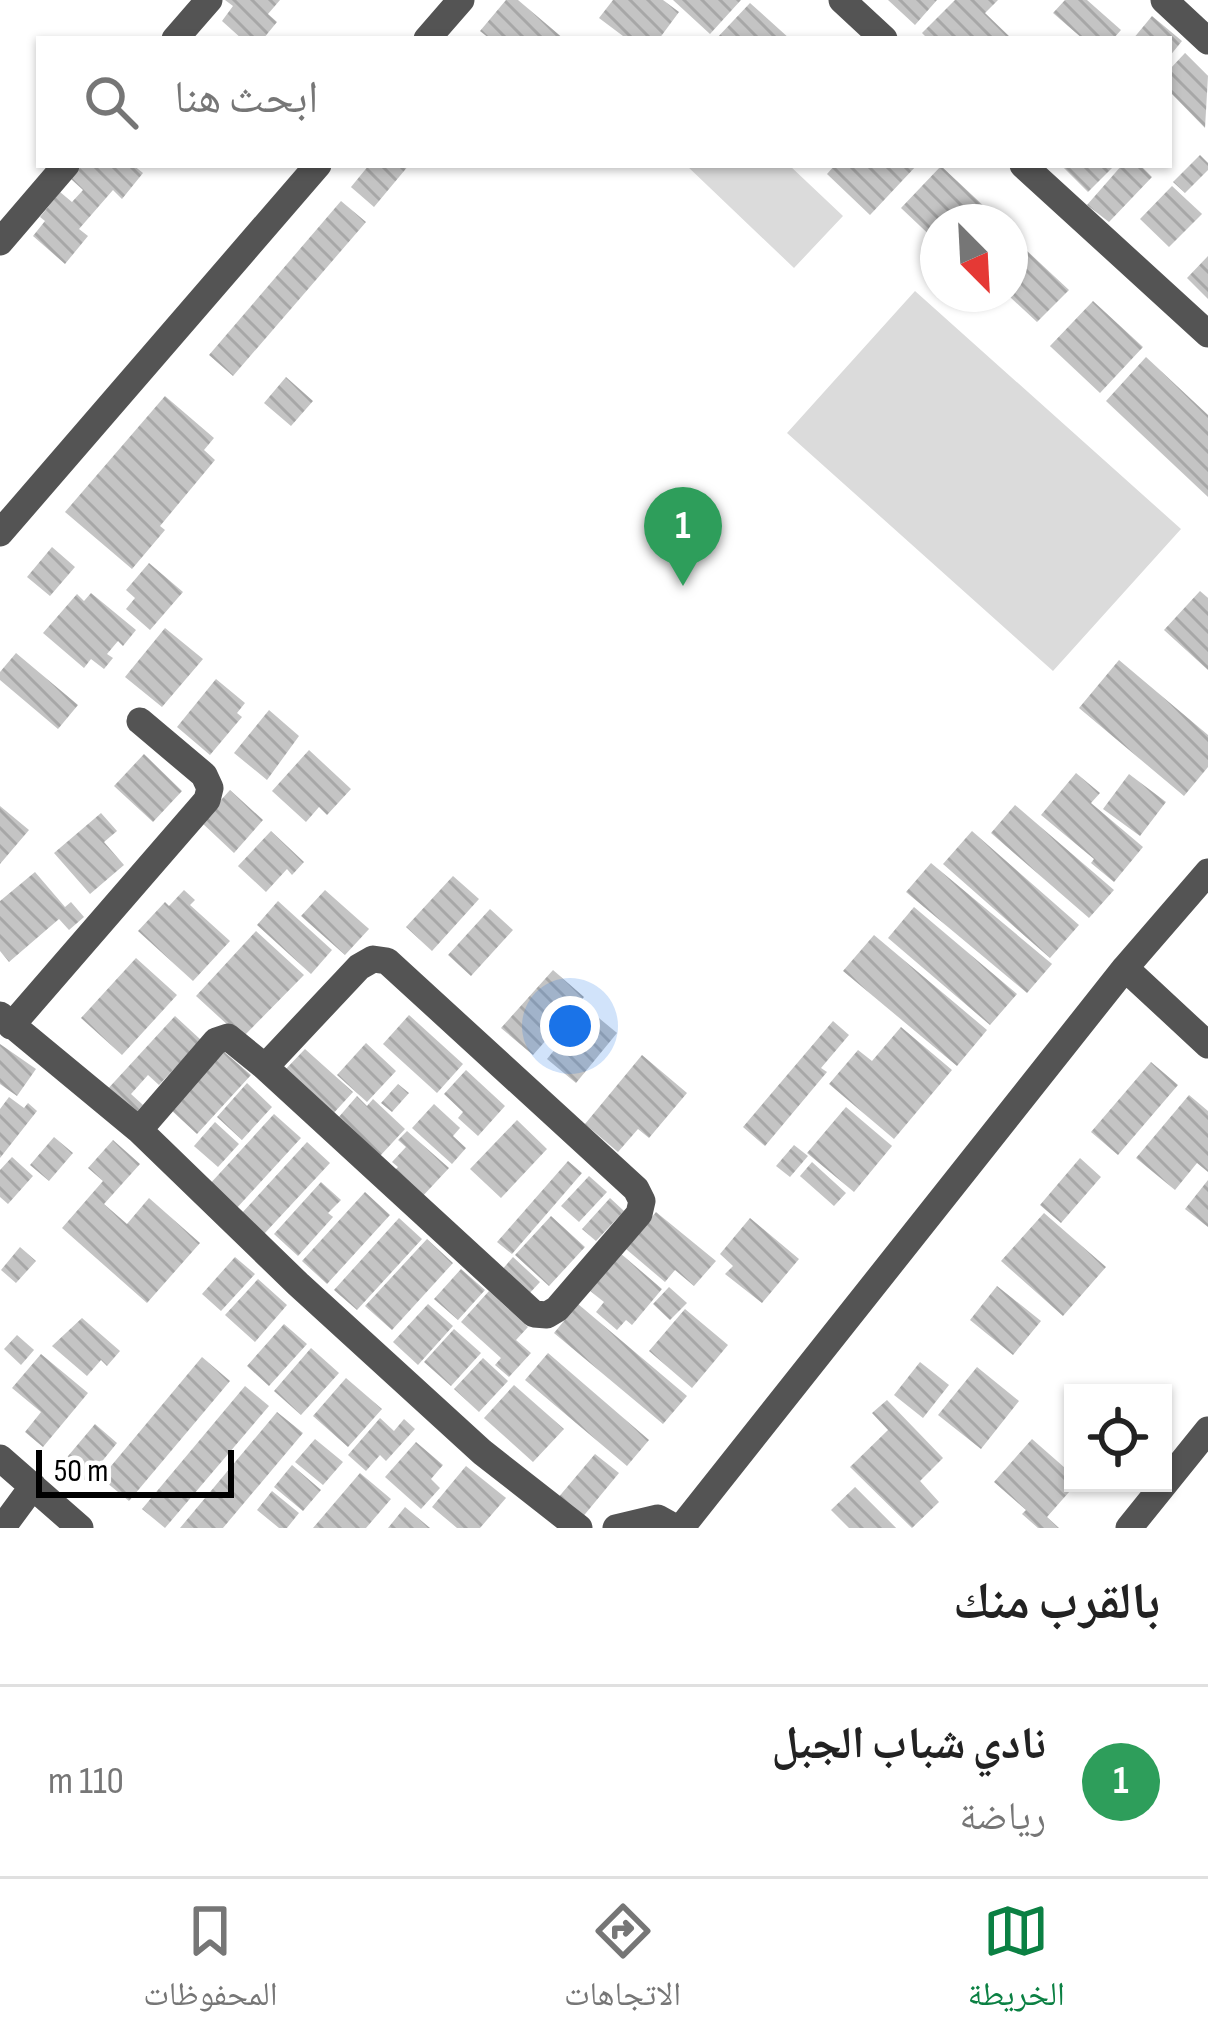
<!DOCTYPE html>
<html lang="ar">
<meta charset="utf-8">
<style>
:root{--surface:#fff;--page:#f6f6f6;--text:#222;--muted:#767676;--line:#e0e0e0;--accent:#0b8043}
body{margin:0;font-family:"Sofia Sans Condensed","Noto Naskh Arabic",sans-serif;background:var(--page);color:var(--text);direction:rtl}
.controls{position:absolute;right:36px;bottom:36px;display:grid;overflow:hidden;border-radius:0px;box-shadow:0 3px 9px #0004}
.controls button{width:108px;height:108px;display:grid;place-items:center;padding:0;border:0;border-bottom:3px solid var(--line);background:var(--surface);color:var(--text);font:60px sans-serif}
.compass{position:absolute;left:920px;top:204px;width:108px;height:108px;border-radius:50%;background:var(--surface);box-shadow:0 3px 9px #0004;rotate:156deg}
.scale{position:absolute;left:36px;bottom:30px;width:198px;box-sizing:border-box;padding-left:12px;border:6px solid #000;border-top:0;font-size:33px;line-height:42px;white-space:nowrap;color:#000;-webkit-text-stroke:9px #fff;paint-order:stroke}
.you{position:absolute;left:570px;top:1026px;width:42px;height:42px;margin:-30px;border:9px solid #fff;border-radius:50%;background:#1a73e8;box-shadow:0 0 0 18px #1a73e833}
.badge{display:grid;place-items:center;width:78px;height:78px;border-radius:50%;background:var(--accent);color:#fff;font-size:39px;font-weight:700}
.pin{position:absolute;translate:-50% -99px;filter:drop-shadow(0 3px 6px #0008)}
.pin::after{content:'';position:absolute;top:63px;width:42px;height:36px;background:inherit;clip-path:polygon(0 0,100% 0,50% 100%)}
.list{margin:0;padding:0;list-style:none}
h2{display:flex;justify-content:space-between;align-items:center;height:156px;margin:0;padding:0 48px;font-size:51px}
h2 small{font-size:39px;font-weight:400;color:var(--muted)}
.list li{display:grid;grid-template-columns:78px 1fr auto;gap:36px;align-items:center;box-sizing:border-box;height:192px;padding:0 48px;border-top:3px solid var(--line)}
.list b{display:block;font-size:45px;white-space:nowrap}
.list p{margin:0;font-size:39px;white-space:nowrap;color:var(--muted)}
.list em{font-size:39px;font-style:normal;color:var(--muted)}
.icon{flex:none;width:66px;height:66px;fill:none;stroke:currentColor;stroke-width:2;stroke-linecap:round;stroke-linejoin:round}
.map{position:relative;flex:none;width:1208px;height:1528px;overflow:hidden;direction:ltr}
.search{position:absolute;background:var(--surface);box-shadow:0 3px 9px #0004;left:36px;right:36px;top:36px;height:132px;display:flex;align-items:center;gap:30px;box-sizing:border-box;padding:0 42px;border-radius:0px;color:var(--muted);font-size:45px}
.sheet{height:348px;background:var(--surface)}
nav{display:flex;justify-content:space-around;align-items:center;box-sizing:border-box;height:168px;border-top:3px solid var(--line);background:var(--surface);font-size:33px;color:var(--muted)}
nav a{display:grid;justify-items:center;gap:6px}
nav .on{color:var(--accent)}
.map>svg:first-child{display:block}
.pitch{fill:#dbdbdb}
.building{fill:url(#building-back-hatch)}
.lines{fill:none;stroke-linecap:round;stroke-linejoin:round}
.minor{stroke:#545454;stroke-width:27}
</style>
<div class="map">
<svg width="1208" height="1528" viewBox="0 0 1208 1528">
<defs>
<pattern id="building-back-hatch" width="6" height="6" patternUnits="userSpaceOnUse" patternTransform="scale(3)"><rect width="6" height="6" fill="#c4c4c4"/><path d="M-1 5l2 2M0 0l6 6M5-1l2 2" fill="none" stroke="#a7a7a7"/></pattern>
</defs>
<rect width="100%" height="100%" fill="#fff"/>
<!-- pitch -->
<path class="pitch" d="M686 165H789L843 216 794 268Z
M915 291 1181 529 1053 671 787 433Z"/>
<!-- building -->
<path class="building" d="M225 0H280L268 14 277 22 263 39H242L222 21 233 6Z
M506 0H518L564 39H490L480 31Z
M613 0H663L679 12 659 39H627L599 18Z
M673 0H741L710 34Z
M888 0H937L915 25Z
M955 0H998L985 13 1012 39H928L922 33Z
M1065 0H1087L1121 30 1113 39H1083L1053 13Z
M750 3 790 39H716Z
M1152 16 1182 41 1169 57V39H1133Z
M1185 53 1208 76 1205 128 1169 91V70Z
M1200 155 1208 163V170L1185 193 1173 182Z
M82 165H133L143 173 122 199 113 190 79 229 88 236 65 264 33 236 45 221 40 217 60 192 72 202 83 190 71 179Z
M369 165H409L374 207 351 187Z
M835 165H917L870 215 827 174Z
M1061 165H1115L1088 192Z
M1122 165H1140L1152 177 1109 222 1087 205Z
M941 166 987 209 974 222H938V243L901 208Z
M1172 186 1202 214 1169 247 1140 219Z
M341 201 366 222 233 376 209 355Z
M1010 235 1069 290 1037 322 1010 297Z
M1208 256V299L1187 278Z
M1093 301 1143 347 1100 393 1050 346Z
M1146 357 1208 415V497L1106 401Z
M286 377 313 401 291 426 264 403Z
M165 396 214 438 204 450 215 460 160 526 165 530 132 569 65 512Z
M52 547 75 567 50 596 27 577Z
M149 563 183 592 150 630 126 609 135 598 126 590Z
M1200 591 1208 598V670L1164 630Z
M91 593 136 630 123 646 118 641 107 654 113 658 104 669 91 659 84 668 43 633 77 594 84 601Z
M165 628 203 659 162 707 125 677Z
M16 653 78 705 58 729 0 680V672Z
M1119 660 1208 735V767L1184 796 1079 708Z
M216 679 245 703 237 713 242 717 210 755 177 727Z
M269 710 299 736 267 780 234 753Z
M309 750 351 789 327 815 319 807 306 822 272 791Z
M144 754 182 791 153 822 114 786Z
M1076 773 1100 793 1091 803 1143 847 1114 882 1091 863 1094 859 1041 815Z
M1129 774 1166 802 1140 836 1103 809Z
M230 790 263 820 234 853 201 822Z
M1015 805 1114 890 1089 918 991 833Z
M0 806 29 830 0 864Z
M101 813 117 831 104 842 124 865 90 894 54 853Z
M271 831 304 862 292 875 287 869 266 892 238 866Z
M972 831 1079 925 1050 958 943 864Z
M931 863 1052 964 1027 993 906 892Z
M35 872 65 907 71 902 84 917 69 930 59 919 9 962 0 951V901Z
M453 876 479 899 432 951 406 927Z
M184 890 195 900 190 905 230 941 193 981 138 931 165 902 169 906Z
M325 890 369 929 345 955 301 916Z
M278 901 332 950 311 974 257 925Z
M914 907 1017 994 990 1025 888 938Z
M490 909 513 930 471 976 448 955Z
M256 931 304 975 242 1038 196 996Z
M874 935 987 1030 957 1066 843 971Z
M136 958 177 995 122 1055 81 1018Z
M553 970 584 997 533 1055 501 1028Z
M588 1009 617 1033 576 1083 547 1059Z
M409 1015 463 1064 437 1093 383 1044Z
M175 1016 201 1040 159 1085 148 1075 131 1094 143 1105 131 1118 104 1093Z
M833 1021 849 1035 821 1068 827 1072 765 1146 743 1127Z
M901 1027 952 1070 894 1139 829 1084 858 1050 872 1061Z
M366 1043 396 1071 367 1102 337 1075Z
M0 1044 36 1069 17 1096 0 1084Z
M305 1049 353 1092 331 1116 283 1072Z
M223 1051 251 1075 197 1134 170 1109Z
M642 1055 687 1093 649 1138 638 1129 618 1152 585 1124Z
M1151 1062 1178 1085 1118 1155 1091 1132Z
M466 1070 505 1106 478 1136 458 1118 463 1112 444 1094Z
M247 1083 272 1107 242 1140 217 1117Z
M398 1084 409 1093 392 1112 381 1103Z
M1189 1095 1208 1111V1172L1197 1163 1175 1190 1136 1158Z
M357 1096 367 1106 373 1099 405 1129 380 1156 338 1118Z
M9 1097 24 1108 28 1103 37 1111 0 1158V1109Z
M434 1104 460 1128 453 1136 466 1148 452 1164 412 1128Z
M846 1107 892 1146 854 1192 807 1153Z
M274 1114 301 1138 235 1210 208 1186Z
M517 1120 547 1149 501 1198 470 1169Z
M215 1122 239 1144 218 1167 194 1146Z
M407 1131 449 1168 420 1199 392 1173 398 1167 392 1162 406 1147 398 1140Z
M54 1137 73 1153 49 1181 30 1165Z
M113 1140 140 1164 104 1204 127 1224 149 1198 200 1243 147 1303 62 1228 103 1181 88 1168Z
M307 1142 330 1163 264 1234 241 1214Z
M794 1145 808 1156 790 1177 776 1166Z
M12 1157 33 1176 8 1204 0 1197V1170Z
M1080 1158 1101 1177 1061 1223 1040 1205Z
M568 1161 582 1173 512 1254 497 1242Z
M812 1162 846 1193 834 1206 800 1176Z
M589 1176 607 1192 579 1222 561 1206Z
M1208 1180V1227L1185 1209Z
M321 1182 341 1200 328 1213 333 1217 298 1256 274 1234Z
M365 1192 390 1215 327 1284 302 1261Z
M610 1198 624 1211 596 1241 582 1229Z
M656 1212 716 1261 694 1286 675 1270 665 1282 626 1249Z
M1044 1213 1106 1267 1063 1316 1001 1261Z
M551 1216 585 1247 549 1286 515 1255Z
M399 1218 422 1239 357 1310 334 1290Z
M750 1218 799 1259 762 1303 725 1274 733 1266 720 1254Z
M427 1239 453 1263 392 1330 365 1306Z
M20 1247 36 1261 16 1283 1 1270Z
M620 1253 662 1289 632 1325 626 1320 617 1330 596 1312 604 1302 589 1290Z
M235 1257 255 1274 221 1311 202 1294Z
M513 1257 540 1282 527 1296 501 1271Z
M461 1269 485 1290 458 1320 434 1299Z
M258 1279 287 1305 255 1342 225 1315Z
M997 1286 1041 1321 1013 1355 970 1320Z
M669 1287 687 1303 670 1320 653 1304Z
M489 1291 528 1327 516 1340 531 1353 509 1377 495 1365 501 1358 461 1322Z
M428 1304 453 1326 418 1365 393 1342Z
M578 1304 687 1396 663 1424 554 1333Z
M685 1309 728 1345 692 1388 649 1351Z
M82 1318 120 1351 107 1366 101 1360 87 1376 52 1346Z
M284 1324 307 1344 269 1386 247 1366Z
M454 1329 481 1353 451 1386 424 1362Z
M17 1335 34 1350 21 1365 4 1349Z
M311 1348 339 1373 301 1415 274 1391Z
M548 1353 649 1440 627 1466 525 1380Z
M41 1354 88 1393 43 1447 25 1432 41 1412 12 1388Z
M202 1357 230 1381 129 1501 101 1478Z
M483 1358 508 1381 479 1412 454 1389Z
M920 1362 949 1385 923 1418 894 1395Z
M977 1367 1019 1401 981 1449 938 1415Z
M346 1378 382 1409 348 1447 313 1416Z
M514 1385 564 1429 533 1462 484 1418Z
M245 1386 269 1406 165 1528 142 1509Z
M887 1400 943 1458 920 1481 939 1502 912 1528 850 1467 888 1430 872 1413Z
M277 1412 303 1433 223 1528H180Z
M380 1418 394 1431 404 1419 415 1429 386 1461 380 1455 366 1471 348 1455Z
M95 1424 117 1443 86 1481 63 1462Z
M315 1439 343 1462 323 1485 295 1462Z
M1032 1439 1073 1475V1483H1077L1047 1517 1059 1528H1038L1022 1514 1026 1510 994 1482Z
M416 1442 443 1465 431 1479 440 1488 421 1509 385 1477Z
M595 1454 619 1473 581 1519 557 1499Z
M292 1465 321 1490 303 1511 274 1487Z
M466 1466 506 1498 480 1528H457L432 1507Z
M360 1473 391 1499 366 1528H313Z
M855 1487 896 1528H849L831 1510Z
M272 1491 299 1513 287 1528H279L257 1510Z
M405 1507 430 1528H388Z"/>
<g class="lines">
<!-- minor -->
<path class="minor" d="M842 0 884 39
M1164 0 1208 41
M175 39 209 0
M427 39 461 0
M1023 165 1208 334
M0 242 66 165
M0 533 318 165
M1125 968 1208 1045
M0 1015 139 1130 298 1284 482 1452 579 1528
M11 1026 207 800 210 788 204 775 140 721
M139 1130 216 1041 228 1037 265 1067 534 1314 547 1315 557 1309 639 1214 642 1201 636 1189 387 961 373 959 359 967 265 1067
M0 1458 80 1528
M2 1528 33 1486
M616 1528 658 1518 676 1528
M681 1528 1125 968 1208 872
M1129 1528 1208 1430"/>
</g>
</svg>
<div class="controls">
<button><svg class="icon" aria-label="locate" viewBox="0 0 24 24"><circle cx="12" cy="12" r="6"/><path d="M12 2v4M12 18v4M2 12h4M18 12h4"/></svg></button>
</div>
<svg class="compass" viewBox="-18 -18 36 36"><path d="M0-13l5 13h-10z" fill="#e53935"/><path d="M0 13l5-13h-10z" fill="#767676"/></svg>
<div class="scale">50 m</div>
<div class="you"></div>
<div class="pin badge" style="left:683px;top:586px;background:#2e9e5b">1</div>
<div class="search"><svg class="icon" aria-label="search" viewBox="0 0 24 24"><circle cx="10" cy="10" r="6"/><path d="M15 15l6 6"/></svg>ابحث هنا</div>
</div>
<section class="sheet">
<h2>بالقرب منك<small></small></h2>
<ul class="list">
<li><span class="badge" style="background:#2e9e5b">1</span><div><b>نادي شباب الجبل</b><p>رياضة</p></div><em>110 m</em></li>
</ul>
</section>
<nav>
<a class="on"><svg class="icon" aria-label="map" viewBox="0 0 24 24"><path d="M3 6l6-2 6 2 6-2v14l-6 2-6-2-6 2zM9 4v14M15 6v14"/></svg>الخريطة</a>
<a><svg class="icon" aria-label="directions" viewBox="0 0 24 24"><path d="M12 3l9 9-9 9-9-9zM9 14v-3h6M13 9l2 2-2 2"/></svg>الاتجاهات</a>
<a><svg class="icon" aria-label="saved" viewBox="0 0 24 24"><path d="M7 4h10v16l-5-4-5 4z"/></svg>المحفوظات</a>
</nav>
